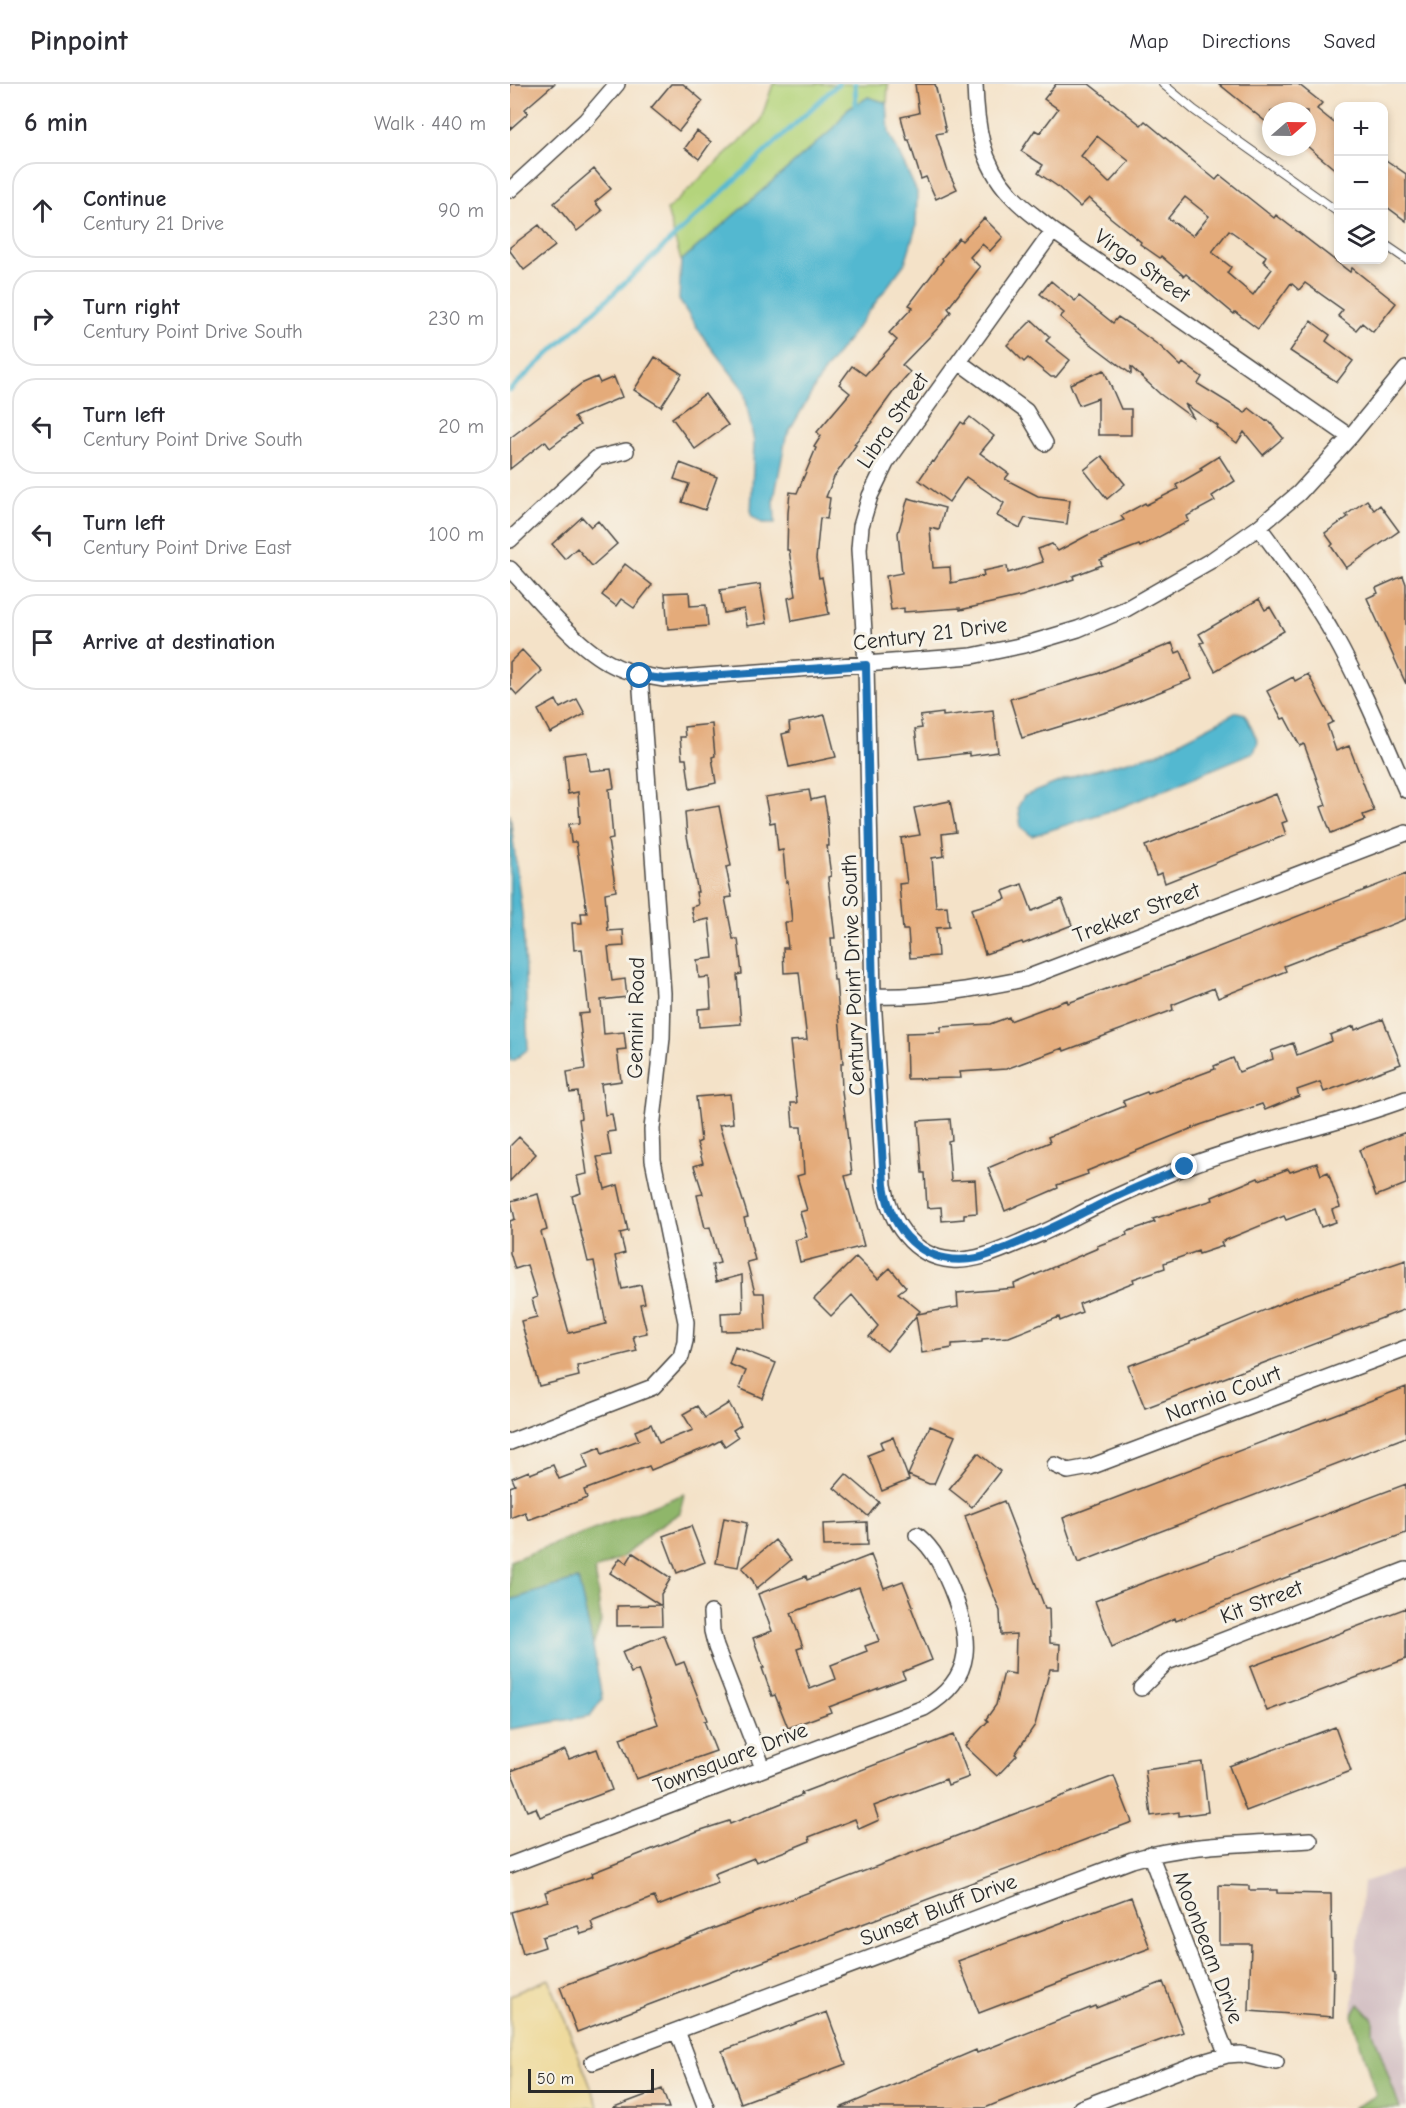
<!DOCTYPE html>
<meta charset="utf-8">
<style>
:root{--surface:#fff;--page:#f2f2f3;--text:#2b2b33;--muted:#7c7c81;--line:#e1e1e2}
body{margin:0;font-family:"Comic Neue",sans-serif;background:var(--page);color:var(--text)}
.controls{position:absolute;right:18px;top:18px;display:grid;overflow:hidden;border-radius:12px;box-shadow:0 3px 9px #0003}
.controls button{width:54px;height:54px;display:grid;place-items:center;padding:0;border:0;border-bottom:2px solid var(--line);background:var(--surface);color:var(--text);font:30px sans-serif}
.compass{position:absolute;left:752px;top:18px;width:54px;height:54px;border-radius:50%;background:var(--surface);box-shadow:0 3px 9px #0003;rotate:70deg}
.scale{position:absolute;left:18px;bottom:15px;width:126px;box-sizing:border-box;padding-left:6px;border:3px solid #2b2b2b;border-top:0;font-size:16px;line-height:21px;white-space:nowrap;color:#2b2b2b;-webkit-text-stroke:4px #f7f3e8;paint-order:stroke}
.stop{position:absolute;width:18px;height:18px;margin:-14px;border:4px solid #1f6fb2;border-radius:50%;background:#fff}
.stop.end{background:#1f6fb2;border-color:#fff;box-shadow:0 2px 6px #0008}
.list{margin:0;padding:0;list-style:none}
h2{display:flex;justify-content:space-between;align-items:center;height:78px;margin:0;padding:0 24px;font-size:26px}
h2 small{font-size:20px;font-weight:400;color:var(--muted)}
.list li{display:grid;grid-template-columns:39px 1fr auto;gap:18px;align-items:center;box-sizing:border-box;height:96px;margin:0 12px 12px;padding:0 12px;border:2px solid var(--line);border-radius:24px}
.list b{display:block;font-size:22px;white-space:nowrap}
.list p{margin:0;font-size:20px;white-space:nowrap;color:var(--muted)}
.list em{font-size:20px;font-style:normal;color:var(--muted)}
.icon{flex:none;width:33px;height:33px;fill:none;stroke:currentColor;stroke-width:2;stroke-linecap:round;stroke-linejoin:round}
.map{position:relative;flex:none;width:896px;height:2024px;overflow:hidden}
header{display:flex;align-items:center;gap:36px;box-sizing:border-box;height:84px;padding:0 30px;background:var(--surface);border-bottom:2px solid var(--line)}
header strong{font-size:28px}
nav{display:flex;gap:33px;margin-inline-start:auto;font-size:21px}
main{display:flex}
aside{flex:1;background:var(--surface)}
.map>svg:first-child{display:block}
.industrial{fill:#d2bec2}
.green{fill:#b4d47b;stroke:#708053;stroke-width:1.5}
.forest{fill:#8fb66b;stroke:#5d704b;stroke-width:1.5}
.sand{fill:#eeda9e;stroke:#8c8264;stroke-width:1.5}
.water{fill:#52b8d0;stroke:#3e727e;stroke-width:1.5}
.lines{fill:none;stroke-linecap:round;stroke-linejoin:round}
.stream{stroke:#52b8d0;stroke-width:5}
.building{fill:#e4ab7a;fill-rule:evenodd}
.service-casing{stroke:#494643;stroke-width:10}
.minor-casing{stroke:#494643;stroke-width:18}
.service{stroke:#fff;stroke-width:8}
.minor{stroke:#fff;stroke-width:15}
.route{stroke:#1f6fb2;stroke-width:8}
.labels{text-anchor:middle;stroke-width:6;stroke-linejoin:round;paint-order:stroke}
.street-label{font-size:22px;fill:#2b2b2b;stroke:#f7f3e8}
</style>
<header>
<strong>Pinpoint</strong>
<nav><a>Map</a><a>Directions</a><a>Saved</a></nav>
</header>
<main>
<aside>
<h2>6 min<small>Walk · 440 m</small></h2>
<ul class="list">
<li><svg class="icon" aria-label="ahead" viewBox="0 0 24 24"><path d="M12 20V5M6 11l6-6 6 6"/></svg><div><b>Continue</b><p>Century 21 Drive</p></div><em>90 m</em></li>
<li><svg class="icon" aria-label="right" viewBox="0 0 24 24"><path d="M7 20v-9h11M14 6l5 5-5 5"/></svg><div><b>Turn right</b><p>Century Point Drive South</p></div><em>230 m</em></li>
<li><svg class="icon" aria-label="left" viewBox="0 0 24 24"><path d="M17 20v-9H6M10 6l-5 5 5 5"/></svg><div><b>Turn left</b><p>Century Point Drive South</p></div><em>20 m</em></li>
<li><svg class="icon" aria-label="left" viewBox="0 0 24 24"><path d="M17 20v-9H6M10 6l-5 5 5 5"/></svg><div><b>Turn left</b><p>Century Point Drive East</p></div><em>100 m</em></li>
<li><svg class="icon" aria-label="arrive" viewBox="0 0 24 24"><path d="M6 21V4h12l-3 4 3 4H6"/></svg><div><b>Arrive at destination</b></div></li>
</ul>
</aside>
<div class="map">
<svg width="896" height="2024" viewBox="0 0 896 2024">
<rect width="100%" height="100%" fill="#f7f3e8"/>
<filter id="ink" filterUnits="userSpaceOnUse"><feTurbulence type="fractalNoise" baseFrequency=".0167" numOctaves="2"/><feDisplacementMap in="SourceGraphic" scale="12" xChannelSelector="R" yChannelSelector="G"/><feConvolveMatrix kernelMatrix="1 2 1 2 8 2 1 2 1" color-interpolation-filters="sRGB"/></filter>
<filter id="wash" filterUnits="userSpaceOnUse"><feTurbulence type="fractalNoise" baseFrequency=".008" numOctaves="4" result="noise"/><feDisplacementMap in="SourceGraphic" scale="24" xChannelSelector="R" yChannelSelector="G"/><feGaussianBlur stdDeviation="1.35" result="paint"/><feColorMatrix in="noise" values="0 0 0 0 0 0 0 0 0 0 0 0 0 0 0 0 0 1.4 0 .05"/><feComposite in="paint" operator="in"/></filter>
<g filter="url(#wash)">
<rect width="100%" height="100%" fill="#f4e2c8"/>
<!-- industrial -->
<path class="industrial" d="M896 1784V2024H890L863 1948 842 1932 853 1798Z"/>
<!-- green -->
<path class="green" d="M263 0H378L377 19 358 13 346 21 338 24 325 44 171 177 157 126 250 38Z"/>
<!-- forest -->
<path class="forest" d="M174 1410 170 1429 144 1445 114 1472 85 1486 91 1538 83 1562 68 1495 0 1516V1477Z
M849 1920 863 1935V1948L890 2024H842L866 2012 842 1932Z"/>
<!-- sand -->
<path class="sand" d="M39 1895 89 2024H0V1911Z"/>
<!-- water -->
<path class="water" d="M358 13 377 19 379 48 407 108 406 143 395 179 313 289 276 353 264 415 265 439H252L241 431 244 358 234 306 196 257 169 216 171 177 324 44 338 24 346 21Z
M727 628 735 630 748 658 744 668 612 723 522 752 511 743 508 723 514 712 566 691 649 669Z
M0 730 13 839 18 965 4 976 0 977Z
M68 1495 83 1562 92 1615 80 1632 0 1645V1516Z"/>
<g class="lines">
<!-- stream -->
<path class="stream" d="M345 0 346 21
M0 306 328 0"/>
</g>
<g id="blocks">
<!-- building -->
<path class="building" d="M0 0H44L15 25 18 29 0 45Z
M161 0H173L193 17 169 47 141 24Z
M405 0H425L436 48 426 50 437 85 447 105 426 115 416 93 411 95 399 56H397L391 33 409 29Z
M546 0H579L631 41 635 37 706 96 710 91 764 134 766 131 840 188 842 184 886 219 863 248 852 239 846 246 828 232 833 226 795 199 789 206 781 199 748 245 725 228 724 230 676 190 674 192 651 172 650 174 630 160 631 158 601 134 579 114 570 123 547 102 528 89 533 81 511 67 525 46 530 49 548 25 534 15ZM587 52 619 77 599 99 571 72ZM675 113 699 132 683 152 658 134ZM719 146 756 172 753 177 762 185 743 211 717 189 721 183 702 168Z
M709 0H788L812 19 807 25 828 42V88L797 62V27H761V42Z
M187 47 201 58 189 75 175 64Z
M873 74 896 90V137L873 120Z
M84 85 101 105 85 118 92 127 67 147 44 119Z
M474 134 493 153 480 167 472 160 460 173 470 183 438 224 441 228 428 244 392 281 400 288 386 304 362 337 363 338 344 360 346 361 324 393 316 413 320 414 317 435 310 434 306 475 309 494 312 493 319 530 282 537 278 514 286 512 279 466H277L278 429 280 408 287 409 306 364 304 363 311 352 307 348 340 309 329 300 342 282 355 291 387 256 379 249 403 223 399 221 433 176 432 174 449 154 452 157Z
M29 141 45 162 14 186 0 167V163Z
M541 197 565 217 569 212 603 239 608 233 622 242 651 263 671 282 673 279 692 293 688 300 735 329 739 324 756 337 758 336 773 354 753 371 734 348 727 359 707 344 708 342 675 320 684 335 650 310 621 283V290L577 257 550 233 554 229 530 210Z
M522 236 540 253 536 257 560 276 546 293H541L518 274 514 278 497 261Z
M801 237 820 251 816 257 843 277 827 298 780 267Z
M145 273 172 290 151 323 124 306Z
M594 286 611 325H621V351H588V314L569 321 560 300Z
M87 293 90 299 104 293 112 313 64 333 70 341 40 364 35 357 0 385V354L71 300Z
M195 310 218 341 185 365 162 334Z
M460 333 484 352 470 369 499 390 495 395 528 412 560 416 557 440 515 434 510 444 487 432 494 419 456 393 439 418 409 396 422 377 424 378 451 338 454 340Z
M592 372 615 400 597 415 574 386Z
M709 372 725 397 702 412 705 417 677 432 679 437 630 463 629 461 590 476 592 481 563 492 564 495 512 512 450 526V524L394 528V524L381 526 376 492 392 489 388 449 398 414 435 424 429 446 420 444 423 484 440 483 441 499 474 492 473 487 497 482 498 489 533 478 528 465 542 460 548 467 578 451 614 436 611 432 635 419 636 421 668 405 666 401 692 386 690 384Z
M170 379 207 393 195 426 172 418 179 400 164 395Z
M857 416 864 426 870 421 889 447 836 484 821 462 823 460 815 449 838 433 836 431Z
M72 433 81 443 88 437 107 460 82 482 67 464 55 475 42 460Z
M115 480 142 501 124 524 111 515 106 522 92 511Z
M893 492 896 500V600L857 514 868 509 866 504Z
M250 500 257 539 237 542 234 525 214 529 210 506Z
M179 508 180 522 196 521 198 542 158 545 155 509Z
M749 515 755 526 760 523 774 547 705 587 690 559 694 558 689 550Z
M662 559 666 569 671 567 682 595 607 625 512 654 500 615 587 590Z
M12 566 32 587 7 611 0 603V578Z
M798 590 823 638 817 641 826 667 839 662 864 727 853 731 855 736 821 749 811 723 816 721 794 660 790 662 775 634 772 635 757 607 783 593 785 597Z
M67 615 75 630 40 649 28 626 46 616 50 624Z
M483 626 488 668 459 672V669L409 675 405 645 412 644 410 632 433 629V632Z
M315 631 326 673 279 683 272 650 280 648 279 639Z
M202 640 205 672 202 673 206 699 180 705 176 675H172L170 653H175L174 643Z
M77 668 80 687 101 685 104 704 99 705 103 755 98 756 106 807 95 809 98 847 113 846 114 862 98 863 102 897 115 895 117 913 91 916 94 950 114 948 116 965 107 966 111 997 91 1000 95 1031 102 1030 105 1047 97 1048 101 1071 87 1073 95 1105 108 1101 118 1147 110 1149 115 1169 105 1172 112 1205 131 1201 135 1219 130 1220 137 1249 123 1252 127 1267 67 1282 69 1292 29 1302 11 1237 27 1233 22 1215 27 1213 17 1181 5 1185 0 1169V1137L5 1135 1 1117 28 1110 37 1146 31 1148 59 1249 96 1240 84 1177 78 1178 62 1112 71 1109 67 1092 77 1090 69 1035 71 1034 68 1008 60 1009 57 988 75 985 69 930 79 929 72 865 64 866 62 839H72L71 829H77L66 758H61L59 740 70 739 68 708 58 710 54 671Z
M299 706 301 716 314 713 317 729 319 762H317L321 792 318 793 325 854H321L324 896H326L332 967 333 979H331L332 1007 342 1090 335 1092 354 1162 290 1178 285 1156 297 1153 290 1128 297 1126 287 1092 294 1090 291 1043H283L281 1019H287L280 957 297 956 289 888 274 889 273 864H278L275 838H282L278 797 276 798 273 766 268 767 265 738 260 739 255 713Z
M766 710 777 737 772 739 776 751 655 799 652 789 646 791 635 762Z
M440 717 446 748 432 750 434 772 422 774 426 823 437 822 439 843 426 844 428 872 400 874 398 846H393L389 800 397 799 391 754 410 751 404 724Z
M209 722 221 782 216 783 222 813 215 814 223 855H228L232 890 227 891 231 940 189 943 188 925 201 924 199 893 189 894 187 876 203 874 199 835 184 838 181 823 188 821 186 808H188L177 752 175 728Z
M896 790V835L774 882 776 887 708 914 704 904 662 921 663 926 554 967 553 964 496 985 450 988 451 994 397 995 396 949 431 948V943L480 940 499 933 500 937 557 916 558 919 665 880Z
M512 800 522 827 552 815 562 841 513 860 512 858 475 870 461 825 496 815 493 807Z
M873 935 891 980 814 1008 810 998 787 1006 789 1012 755 1026 752 1020 690 1041 577 1087 578 1090 547 1101 548 1104 495 1127 478 1084 540 1058 538 1053 615 1022 613 1017 637 1008 638 1010 678 995 705 985 704 982 723 974 729 988 763 975 761 967 783 959 787 971 822 957 820 951 844 942 845 946Z
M220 1010 223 1039 209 1041 238 1133 234 1134 245 1176 237 1178 245 1209H254L256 1246 212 1247 211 1229 233 1228 232 1191 206 1198 202 1181 210 1179 200 1143 195 1144 187 1111 193 1110 184 1082 193 1079 187 1059 191 1057 186 1013Z
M440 1035 442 1056 438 1057 441 1097 465 1096 467 1129 454 1130V1135L432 1137 431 1123 417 1124 415 1089H412L408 1037Z
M896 1048V1100L866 1112 849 1066Z
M9 1053 26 1070 0 1097V1062Z
M807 1079 811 1091 818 1088 830 1123 822 1126 826 1138 811 1143 805 1125 776 1136 774 1132 711 1158 713 1162 689 1170 688 1167 654 1179 655 1184 623 1195 624 1198 569 1220 572 1228 550 1237 549 1233 499 1253 472 1255V1258L442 1260V1264L412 1269 406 1232 377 1267 359 1253 368 1242 342 1211 321 1232 304 1215 346 1173 368 1195 380 1184 396 1203 388 1209 410 1227 407 1230 448 1223 447 1209 505 1204 504 1200 588 1164 587 1162 617 1151 616 1148 645 1138 643 1135 703 1116 702 1113 748 1094 749 1096 778 1085 780 1088Z
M896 1176V1225L635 1324 618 1282 680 1259V1257L784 1214Z
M225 1263 266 1279 252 1314 229 1304 236 1287 219 1280Z
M896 1303V1353L568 1479 553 1434Z
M219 1319 231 1341 223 1346 228 1353 215 1362 211 1356 200 1362 141 1386 139 1382 74 1406 77 1414 18 1436 15 1428 0 1434V1403L5 1401 2 1394 19 1387 20 1390 43 1381 49 1395 78 1384 73 1370 90 1363 92 1370 129 1356 125 1347 141 1340 149 1359 183 1346 173 1330 187 1322 195 1334Z
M420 1342 445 1352 424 1400H419L398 1391Z
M383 1353 399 1396 372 1407 358 1371 373 1365 370 1358Z
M468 1369 490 1387 462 1423 439 1405Z
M336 1390 369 1418 358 1432 324 1404Z
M896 1400V1449L772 1495 666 1537 665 1534 602 1563 585 1517Z
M494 1417 535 1524H539L540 1559 550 1560 549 1585H540L525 1641 505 1670 507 1671 487 1692 455 1662 478 1637 476 1635 486 1621 494 1588 505 1590 506 1550 491 1551 490 1527 466 1466H467L455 1432Z
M214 1434 237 1439 228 1483 206 1479Z
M357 1438 358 1461 314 1462 313 1440Z
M181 1442 195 1478 167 1489 153 1452Z
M265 1456 281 1476 246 1505 243 1497 232 1484Z
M123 1469 161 1494 151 1510 152 1541 107 1542V1522L150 1521 100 1489 110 1474 117 1479Z
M361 1471 374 1504 393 1497 403 1522 401 1523 422 1576 392 1588 395 1594 319 1623 321 1628 278 1644 265 1611 262 1612 252 1584H254L243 1554 262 1547 248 1510 296 1492 297 1496ZM349 1503 369 1557 355 1562 357 1567 321 1581 326 1595 300 1605 287 1565 293 1563 281 1529Z
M896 1524V1575L757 1627 740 1583Z
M154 1551 166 1581 174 1578 197 1636 194 1637 206 1667 126 1695 110 1654 148 1640 128 1586 121 1589 112 1568Z
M825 1643 841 1687 736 1727 719 1682Z
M443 1651 459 1693 438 1701 436 1695 364 1722 369 1736 349 1745 345 1735 299 1753 300 1757 278 1766 246 1778 244 1774 204 1790 208 1799 191 1805 148 1822 144 1813 81 1838 84 1846 71 1850 68 1842 32 1853 35 1863 13 1870 1 1828 38 1817 35 1808 83 1792 82 1789 188 1747 219 1737 220 1740 292 1711 291 1709Z
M87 1665 102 1706 30 1733 26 1724 17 1727 1 1687 55 1666 59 1675Z
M692 1678 698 1728 669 1732V1728L641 1732 635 1686Z
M604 1692 622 1738 67 1948 50 1903Z
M709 1801 739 1802V1806H767V1809L821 1810 822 1884 824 1885 823 1933 739 1927 741 1860H709Z
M621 1813 640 1864 469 1929 448 1877Z
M653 1898 673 1948 553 1992 475 2024H330L466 1966 467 1969 585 1922 586 1924Z
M317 1928 336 1980 231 2019 212 1967Z
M152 2005 159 2024H104V2023Z"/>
</g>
</g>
<g filter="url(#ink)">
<use href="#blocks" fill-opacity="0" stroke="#494643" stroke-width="1.5"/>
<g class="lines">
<!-- service casing -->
<g class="service-casing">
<path id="service" d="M653 0 684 26 828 128
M874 160 896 175"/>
</g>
<!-- minor casing -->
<g class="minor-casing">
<path id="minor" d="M465 0C466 40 471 79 500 110 512 124 529 135 543 147L840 353
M0 106 76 36 107 0
M543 147 376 379 360 412 351 442 349 465 356 581 363 912 374 1101C380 1137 402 1173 442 1176 470 1178 499 1162 525 1152 546 1144 565 1132 586 1122 616 1108 647 1094 678 1082 749 1055 825 1042 896 1015
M449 278 516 327 535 359
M749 443C775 479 803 514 824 552 852 602 873 654 896 706
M0 456 87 374 116 367
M0 485C27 513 66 563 101 580 118 589 135 592 154 595L462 572 514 561 568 545 616 525 702 476 749 443 789 409 840 353 896 285
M363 912C413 914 465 905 514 895L896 749
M0 1358 143 1303 171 1273 175 1257 176 1238 143 1076 142 1045 152 954 153 909 130 592
M545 1381 558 1387 580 1383 896 1264
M201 1529 202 1547 206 1563 253 1684
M631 1604 657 1578 896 1486
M640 1770 717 1971
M0 1781 414 1624C467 1593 461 1553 441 1504 432 1483 425 1466 407 1451
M167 1947 196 2024
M83 1978 622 1776C677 1759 743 1760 800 1756
M571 2024 686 1980 717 1971 731 1970 766 1978"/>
</g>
<!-- service -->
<use href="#service" class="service"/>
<!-- minor -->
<use href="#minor" class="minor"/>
</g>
</g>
<g class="lines" filter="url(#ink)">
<!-- route -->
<path class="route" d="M130 592 154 595 356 581 363 912 374 1101C381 1147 412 1181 461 1175 473 1174 485 1168 496 1164 526 1152 554 1138 583 1124 613 1108 644 1096 675 1083"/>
</g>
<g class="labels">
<!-- street labels -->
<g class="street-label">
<text transform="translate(633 181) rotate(35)" y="8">Virgo Street</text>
<text transform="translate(382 336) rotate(-56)" y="8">Libra Street</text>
<text transform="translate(420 549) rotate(-7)" y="8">Century 21 Drive</text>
<text transform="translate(626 828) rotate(-21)" y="8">Trekker Street</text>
<text transform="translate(342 891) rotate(-92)" y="8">Century Point Drive South</text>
<text transform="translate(125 934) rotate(-89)" y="8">Gemini Road</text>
<text transform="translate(713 1309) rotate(-21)" y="8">Narnia Court</text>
<text transform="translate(751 1517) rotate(-21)" y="8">Kit Street</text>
<text transform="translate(220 1673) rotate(-21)" y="8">Townsquare Drive</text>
<text transform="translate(428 1825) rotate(-21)" y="8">Sunset Bluff Drive</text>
<text transform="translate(699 1863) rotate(69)" y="8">Moonbeam Drive</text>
</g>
</g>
</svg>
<div class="controls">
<button>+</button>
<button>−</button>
<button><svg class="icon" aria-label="layers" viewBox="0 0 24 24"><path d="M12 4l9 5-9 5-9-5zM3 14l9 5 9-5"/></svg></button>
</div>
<svg class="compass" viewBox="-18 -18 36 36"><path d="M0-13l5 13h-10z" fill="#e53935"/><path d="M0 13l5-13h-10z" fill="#7c7c81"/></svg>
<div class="scale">50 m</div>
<div class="stop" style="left:130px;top:592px"></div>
<div class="stop end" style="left:675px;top:1083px"></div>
</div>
</main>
